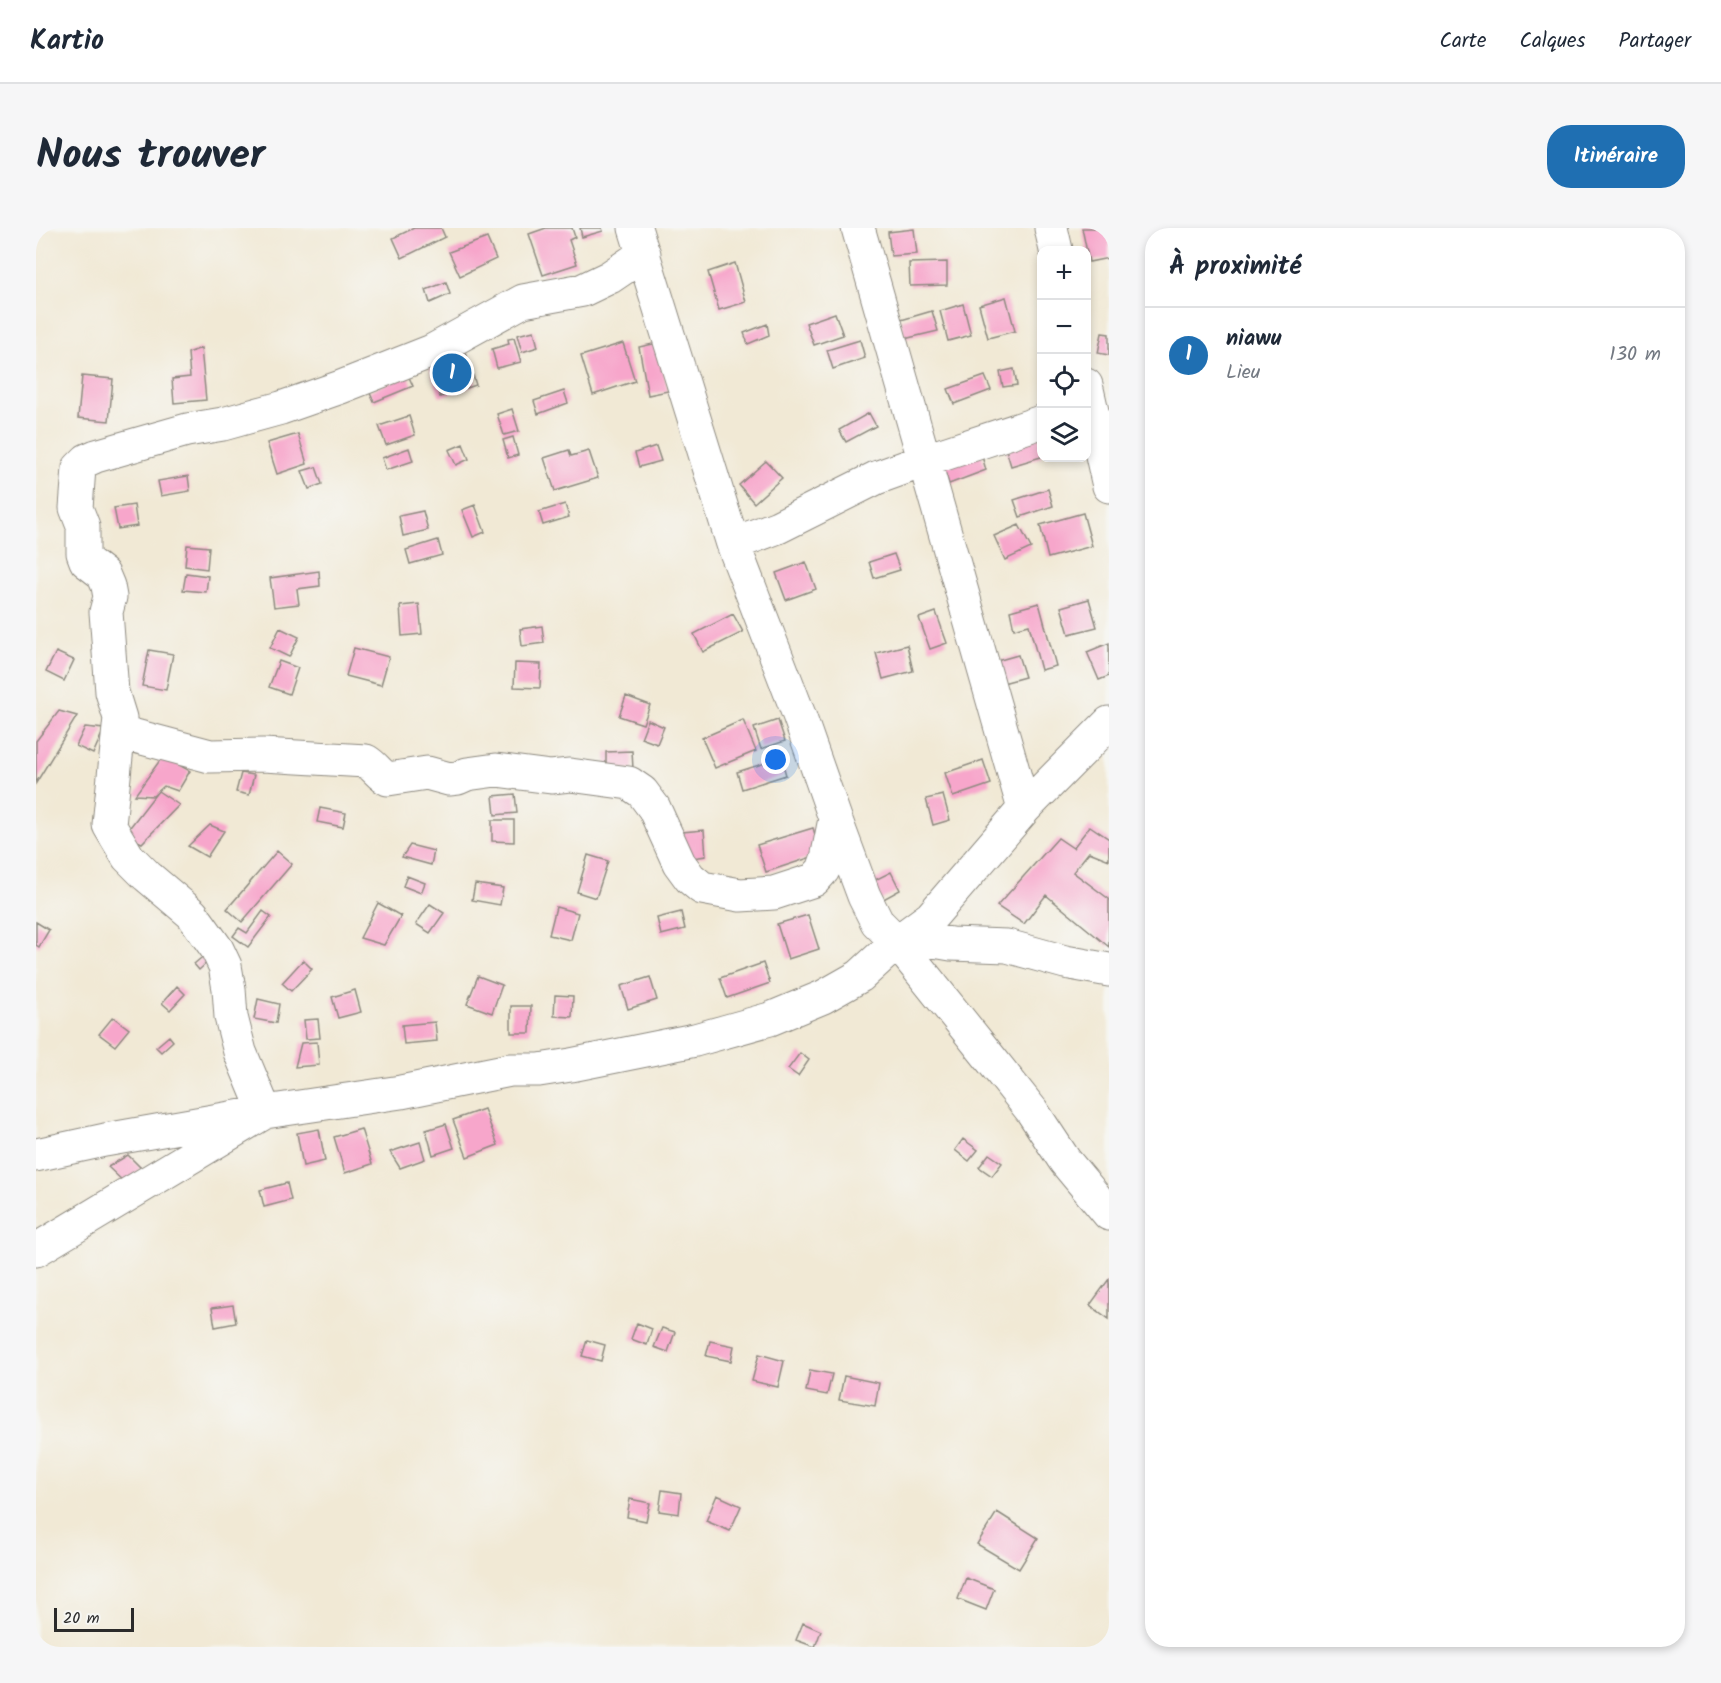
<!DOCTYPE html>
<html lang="fr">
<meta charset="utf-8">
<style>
:root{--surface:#fff;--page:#f6f6f7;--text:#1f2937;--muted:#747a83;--line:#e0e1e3;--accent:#1f6fb2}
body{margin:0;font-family:Kalam,sans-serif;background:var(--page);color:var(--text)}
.controls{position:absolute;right:18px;top:18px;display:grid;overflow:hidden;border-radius:12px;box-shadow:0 3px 9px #0003}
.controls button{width:54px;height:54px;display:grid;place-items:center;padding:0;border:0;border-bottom:2px solid var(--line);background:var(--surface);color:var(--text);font:30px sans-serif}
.scale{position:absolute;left:18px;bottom:15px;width:80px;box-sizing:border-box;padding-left:6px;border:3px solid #2b2b2b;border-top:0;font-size:16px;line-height:21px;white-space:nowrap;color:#2b2b2b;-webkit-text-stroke:4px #f6f6f2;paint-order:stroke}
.you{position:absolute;left:740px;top:532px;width:21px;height:21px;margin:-15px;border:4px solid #fff;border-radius:50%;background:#1a73e8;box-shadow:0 0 0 9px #1a73e833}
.badge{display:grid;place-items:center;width:39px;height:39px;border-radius:50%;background:var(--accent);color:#fff;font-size:20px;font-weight:700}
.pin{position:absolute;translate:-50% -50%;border:3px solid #fff;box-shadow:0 2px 6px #0006}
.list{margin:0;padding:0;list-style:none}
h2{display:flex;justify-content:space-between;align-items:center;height:78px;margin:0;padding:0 24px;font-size:26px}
h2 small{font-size:20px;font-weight:400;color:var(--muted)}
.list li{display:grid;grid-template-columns:39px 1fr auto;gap:18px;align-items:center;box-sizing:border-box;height:96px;padding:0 24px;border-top:2px solid var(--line)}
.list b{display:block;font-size:22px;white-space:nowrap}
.list p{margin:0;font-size:20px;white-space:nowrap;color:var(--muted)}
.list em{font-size:20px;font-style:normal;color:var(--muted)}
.icon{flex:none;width:33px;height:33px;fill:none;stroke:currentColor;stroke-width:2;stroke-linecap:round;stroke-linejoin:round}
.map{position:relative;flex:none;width:1073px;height:1419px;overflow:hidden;border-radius:24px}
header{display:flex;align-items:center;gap:36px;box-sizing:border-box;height:84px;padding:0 30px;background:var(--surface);border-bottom:2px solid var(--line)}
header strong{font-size:28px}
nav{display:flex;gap:33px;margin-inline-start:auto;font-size:21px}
.intro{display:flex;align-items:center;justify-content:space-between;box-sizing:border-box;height:144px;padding:0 36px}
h1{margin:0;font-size:42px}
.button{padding:15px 27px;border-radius:24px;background:var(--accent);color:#fff;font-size:21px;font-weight:700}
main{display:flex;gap:36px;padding:0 36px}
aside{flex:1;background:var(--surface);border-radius:24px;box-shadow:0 3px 9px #0003}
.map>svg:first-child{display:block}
.building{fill:#f7a6cb}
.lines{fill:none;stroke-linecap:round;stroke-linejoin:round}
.minor-casing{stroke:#8e8a80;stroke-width:35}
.minor{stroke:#fff;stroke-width:33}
</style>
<header>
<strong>Kartio</strong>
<nav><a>Carte</a><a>Calques</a><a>Partager</a></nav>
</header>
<div class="intro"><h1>Nous trouver</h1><a class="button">Itinéraire</a></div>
<main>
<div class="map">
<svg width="1073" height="1419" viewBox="0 0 1073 1419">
<rect width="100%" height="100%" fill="#f6f6f2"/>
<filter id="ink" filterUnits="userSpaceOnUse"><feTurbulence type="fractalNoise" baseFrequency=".0167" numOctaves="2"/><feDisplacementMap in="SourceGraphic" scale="12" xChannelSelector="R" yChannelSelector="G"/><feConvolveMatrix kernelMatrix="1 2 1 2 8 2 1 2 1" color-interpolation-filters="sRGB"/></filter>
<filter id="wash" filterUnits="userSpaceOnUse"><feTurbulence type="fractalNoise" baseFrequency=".008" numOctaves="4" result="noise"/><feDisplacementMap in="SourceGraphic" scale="24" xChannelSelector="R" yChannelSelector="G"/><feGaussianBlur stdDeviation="1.35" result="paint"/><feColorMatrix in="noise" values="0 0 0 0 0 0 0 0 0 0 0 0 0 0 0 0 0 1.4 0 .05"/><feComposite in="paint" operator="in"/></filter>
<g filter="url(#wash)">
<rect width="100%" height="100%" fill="#f1e9d5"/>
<g id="blocks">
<!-- building -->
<path class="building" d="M378 0H405L409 9 366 30 357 10Z
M510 0H536L539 9 533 12 541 36 507 47 493 6Z
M544 0H566L567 3 546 9Z
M1046 0H1073V30L1053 34Z
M878 1 881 26 855 28 852 4Z
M451 10 460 31 424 48 413 24Z
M911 34V57L874 58 873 35Z
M699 35 710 74 683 82 672 44Z
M410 54 414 66 394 75 390 62Z
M970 69 979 103 952 110 943 77Z
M927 76 935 107 912 113 904 83Z
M896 83 902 103 868 111 865 92Z
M799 85 807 107 778 117 770 95Z
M731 96 733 107 712 116 708 105Z
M498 103 502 119 486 124 481 107Z
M1066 105 1073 106V127L1062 125Z
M478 110 485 134 461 140 456 121 473 116 472 111Z
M824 112 829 130 797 141 791 122Z
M587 115 599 153 557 167 545 128Z
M622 115 632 163 612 167 603 119Z
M428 118 440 157 404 169 391 132Z
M165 120 170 172 138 175 136 151 154 149 152 125Z
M978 141 981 157 967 159 964 144Z
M372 147 377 158 338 174 333 163Z
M46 148 77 151 73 193 42 190Z
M949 148 955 162 918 176 912 161Z
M528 163 532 175 502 186 498 173Z
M476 181 483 203 468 207 461 186Z
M833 185 840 198 810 214 803 202Z
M373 188 379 207 350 217 343 198Z
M1001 199 1005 216V229L975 238 966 208Z
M262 206 271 236 241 246 231 215Z
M477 209 482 227 472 230 467 212Z
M427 216 433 231 420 237 413 222Z
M620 218 625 233 603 239 599 225Z
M943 218 950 242 913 256 905 231Z
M373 220 377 233 350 242 346 230Z
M533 222 535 228 553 223 562 250 519 263 508 230Z
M730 233 746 250 718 275 703 257Z
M280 239 286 256 273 261 266 243Z
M152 248 154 263 125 268 122 253Z
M1012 261 1017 278 984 289 978 272Z
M529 276 533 289 507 297 503 284Z
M98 277 101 298 82 301 78 280Z
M439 277 449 304 437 309 426 282Z
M387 283 392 302 367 308 363 288Z
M1047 285 1056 318 1012 330 1004 297Z
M983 297 995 320 969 332 958 308Z
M402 312 406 327 374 336 370 322Z
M151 317 173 319 171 341 149 338Z
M858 326 864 342 838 350 833 334Z
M770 334 780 361 750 372 740 345Z
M283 343 284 358 261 361 263 376 238 379 234 350Z
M150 345 172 348 170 364 147 362Z
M1053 371 1061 399 1033 406 1025 379Z
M1003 375 1020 438 1005 442 993 397 978 401 974 383Z
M383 376 386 406 366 408 364 378Z
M900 384 911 415 894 421 883 390Z
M697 386 707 404 667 424 658 406Z
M506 398 508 415 486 418 484 401Z
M244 400 263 409 253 429 234 420Z
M1073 415V448L1063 452 1051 424Z
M871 417 877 443 847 451 840 425Z
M318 420 353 429 345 457 310 448Z
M113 422 137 426 130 462 106 458Z
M20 424 38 432 28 453 10 444Z
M982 427 989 449 956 458 950 436Z
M243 433 262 440 253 466 233 459Z
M479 435 505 436 504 460 478 459Z
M590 468 614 477 607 496 583 488Z
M23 483 41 488 0 555V513Z
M612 492 628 499 621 516 605 510Z
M707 492 720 523 679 540 666 510Z
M742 492 749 513 725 521 718 500Z
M49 499 68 501 57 526 40 518Z
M596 523 597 541 570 542V524Z
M127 528 154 543 142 563 128 558 117 568 99 567Z
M745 530 750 547 706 561 701 544Z
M947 532 955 556 917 569 909 545Z
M205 545 218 547 213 567 200 564Z
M122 563 143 577 106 615 88 607Z
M479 566 481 585 459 587 457 568Z
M907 567 914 592 897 597 890 571Z
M284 580 310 585 307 599 281 594Z
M456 592H478V614L456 613Z
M174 597 188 603 171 629 152 618Z
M1054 598 1073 611V632L1053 624 1037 644 1073 671V719L1010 667 988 696 961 678 1022 610 1037 620Z
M777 600 785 626 730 644 721 617Z
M668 602 670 628 649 631 646 604Z
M374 617 398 623 395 637 366 629Z
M241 623 256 636 206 694 191 681Z
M552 627 572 633 560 670 541 664Z
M855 644 864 662 844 673 835 654Z
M371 648 389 655 385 665 367 658Z
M439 656 467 660 464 677 436 672Z
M342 675 365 688 348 717 324 710Z
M394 676 408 685 394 705 380 696Z
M520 679 542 685 535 712 513 707Z
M227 683 235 689 212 719 197 708 203 700 211 705Z
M645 684 649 701 625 707 621 690Z
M772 687 783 721 752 731 741 696Z
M0 694 13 702 3 719 0 717Z
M171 725 175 731 163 742 158 736Z
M267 732 276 741 255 763 246 755Z
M727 735 734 755 691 770 684 750Z
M442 748 466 757 456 785 431 776Z
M614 749 621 772 592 781 585 758Z
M141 758 149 766 134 782 126 775Z
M319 762 325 784 302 790 296 769Z
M519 767 537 768 536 789 518 788Z
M222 771 243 776 240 795 218 791Z
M475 778H495L494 805H475Z
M77 789 93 801 79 818 63 806Z
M282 791 284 810 270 811 268 792Z
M399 794 401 813 368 816 366 797Z
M133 808 137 813 125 824 120 819Z
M281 814 283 837 259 839 265 815Z
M764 825 773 832 762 848 752 841Z
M448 881 462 917 431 929 417 892Z
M410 896 418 920 397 927 390 902Z
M283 901 289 933 267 938 261 905Z
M325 901 336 936 309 945 298 909Z
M927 911 942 922 933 933 919 922Z
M384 914 389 931 364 940 354 924Z
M953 926 966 935 956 948 943 939Z
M92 927 105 940 90 956 72 939Z
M251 955 255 972 228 979 224 962Z
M1073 1051V1091L1054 1077Z
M197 1077 200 1095 179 1099 176 1080Z
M601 1095 616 1101 611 1117 595 1111Z
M626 1100 639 1104 632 1124 618 1119Z
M551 1112 569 1117 565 1133 546 1128Z
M674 1113 698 1118 695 1133 670 1128Z
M723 1126 748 1133 742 1159 716 1153Z
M774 1142 796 1146 791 1167 770 1163Z
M808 1148 843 1155 839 1178 803 1172Z
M626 1262 645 1265 643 1286 623 1283Z
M681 1267 705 1278 694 1303 670 1293Z
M594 1271 614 1275 610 1293 591 1289Z
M961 1284 1002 1310 983 1341 941 1316Z
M930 1350 958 1361 950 1382 922 1371Z
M767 1395 785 1403 779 1419 760 1412Z"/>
</g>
</g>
<g filter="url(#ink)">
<use href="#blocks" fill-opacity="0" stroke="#8e8a80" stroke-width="1.5"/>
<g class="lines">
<!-- minor casing -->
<g class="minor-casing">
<path id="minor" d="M599 0 697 316 763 487 799 590 828 668 841 694 861 714 954 830 996 883 1029 933 1073 986
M822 0 988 581
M1015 0 1020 22
M1050 157 1073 258
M697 316 742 299 840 250 887 233 1005 194
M84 504 174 528 227 527 330 533C340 539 344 548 352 551L391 545 413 551 422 550 431 546 460 542 515 549 534 547 593 555 606 564 618 580 643 635 654 650 666 660 704 667 738 665 778 652 787 642 791 631 799 591
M869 708 915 716 971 718 1029 734 1073 742
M0 927 69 912 229 884 365 864 474 842H503L535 837 659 812 734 791 787 769 824 748 861 714 895 689 988 581 1073 495
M0 1022 229 884 204 824 195 789 193 761 189 738 181 721 156 686 111 648 92 629 73 597 84 490 76 464 70 384 74 369 72 358 67 346 50 333 47 325V298L40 280 43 240 51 232 60 228 151 202 187 196 245 180 305 159 396 123 487 73 547 62 574 49 608 26"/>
</g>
<!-- minor -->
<use href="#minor" class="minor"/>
</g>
</g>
</svg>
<div class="controls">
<button>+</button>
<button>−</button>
<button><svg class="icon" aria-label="locate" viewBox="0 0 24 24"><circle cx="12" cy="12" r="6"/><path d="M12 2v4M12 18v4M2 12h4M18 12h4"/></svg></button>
<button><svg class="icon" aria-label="layers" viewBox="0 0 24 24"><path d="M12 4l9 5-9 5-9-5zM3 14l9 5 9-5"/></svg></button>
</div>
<div class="scale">20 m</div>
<div class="you"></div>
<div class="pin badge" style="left:416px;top:145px">1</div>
</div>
<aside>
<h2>À proximité<small></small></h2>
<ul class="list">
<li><span class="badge">1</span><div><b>niawu</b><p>Lieu</p></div><em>130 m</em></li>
</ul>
</aside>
</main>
